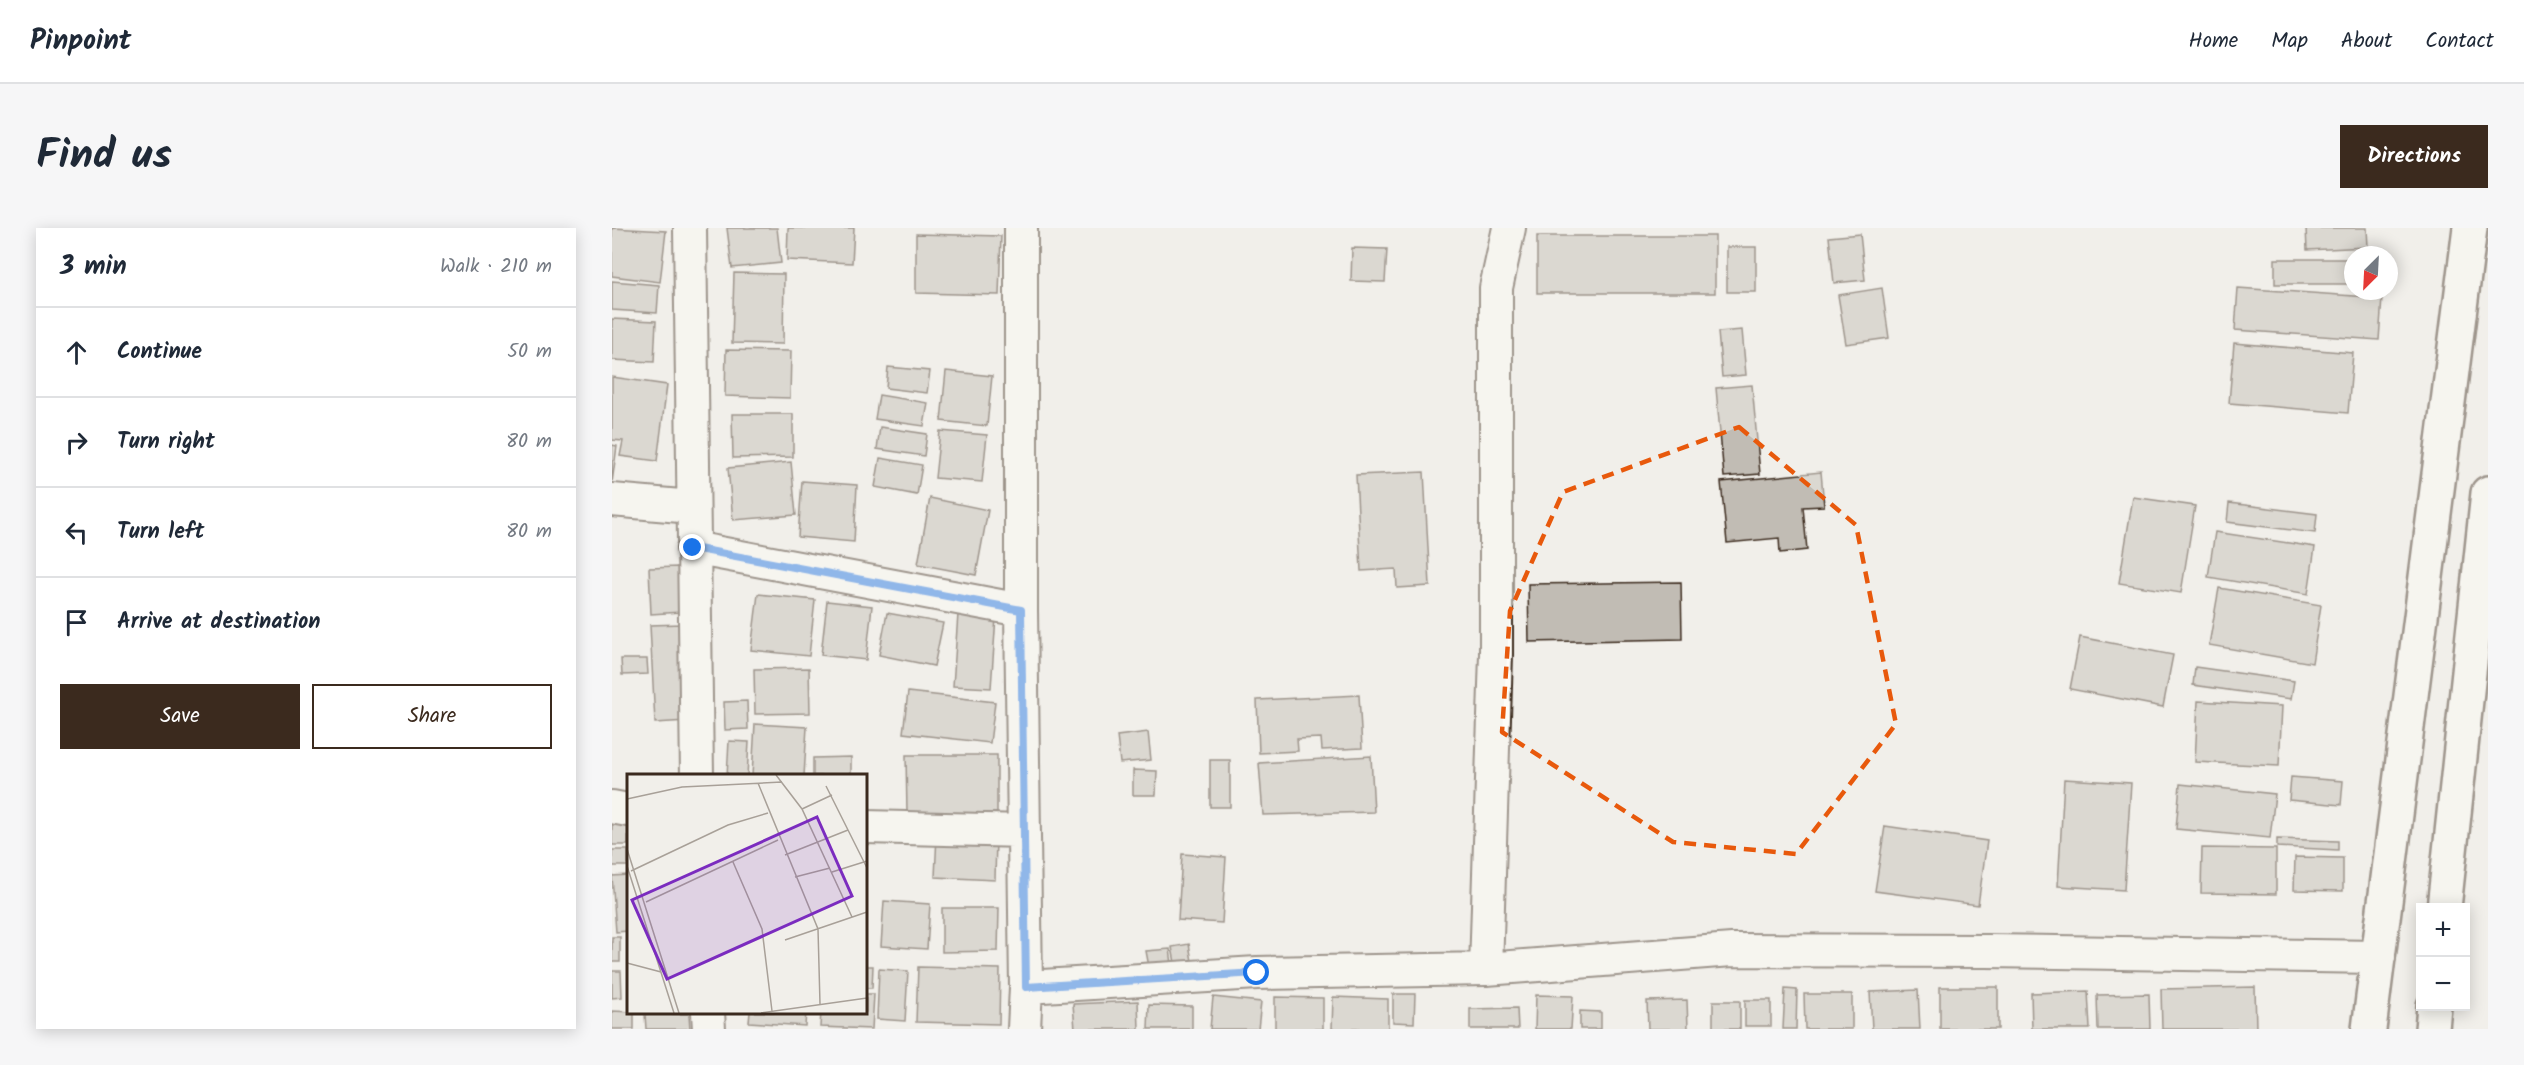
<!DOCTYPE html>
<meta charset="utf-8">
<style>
:root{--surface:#fff;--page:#f6f6f7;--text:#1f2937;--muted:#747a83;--line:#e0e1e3;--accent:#3b2a1e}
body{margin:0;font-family:Kalam,sans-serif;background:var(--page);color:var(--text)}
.controls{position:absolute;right:18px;bottom:18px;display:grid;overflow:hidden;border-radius:0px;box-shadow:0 3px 15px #0003}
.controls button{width:54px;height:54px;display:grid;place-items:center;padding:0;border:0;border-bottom:2px solid var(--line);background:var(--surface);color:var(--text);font:30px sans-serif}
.compass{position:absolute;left:1732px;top:18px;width:54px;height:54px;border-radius:50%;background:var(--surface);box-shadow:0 3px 15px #0003;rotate:204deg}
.stop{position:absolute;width:18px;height:18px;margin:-14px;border:4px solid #1a73e8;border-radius:50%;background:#fff}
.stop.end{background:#1a73e8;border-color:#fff;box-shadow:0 2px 6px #0008}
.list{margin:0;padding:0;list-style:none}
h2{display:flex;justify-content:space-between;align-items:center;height:78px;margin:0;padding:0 24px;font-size:26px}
h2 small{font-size:20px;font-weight:400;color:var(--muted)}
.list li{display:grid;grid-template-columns:39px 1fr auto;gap:18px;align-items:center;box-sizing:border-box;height:90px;padding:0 24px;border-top:2px solid var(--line)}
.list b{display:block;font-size:22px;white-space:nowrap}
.list em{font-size:20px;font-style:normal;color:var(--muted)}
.actions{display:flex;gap:12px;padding:18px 24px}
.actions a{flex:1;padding:14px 0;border:2px solid var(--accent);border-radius:0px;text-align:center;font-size:21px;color:var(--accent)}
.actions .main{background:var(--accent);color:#fff}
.icon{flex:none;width:33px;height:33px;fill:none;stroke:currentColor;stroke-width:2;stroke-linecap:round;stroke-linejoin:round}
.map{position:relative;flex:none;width:1876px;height:801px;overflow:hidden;border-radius:0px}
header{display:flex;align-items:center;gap:36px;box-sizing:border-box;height:84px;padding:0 30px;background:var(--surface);border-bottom:2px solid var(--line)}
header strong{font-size:28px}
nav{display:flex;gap:33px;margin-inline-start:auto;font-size:21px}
.intro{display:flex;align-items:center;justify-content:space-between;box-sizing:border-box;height:144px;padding:0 36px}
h1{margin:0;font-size:42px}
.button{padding:15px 27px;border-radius:0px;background:var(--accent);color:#fff;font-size:21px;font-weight:700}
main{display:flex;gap:36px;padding:0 36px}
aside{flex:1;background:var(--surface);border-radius:0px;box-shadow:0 3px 15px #0003}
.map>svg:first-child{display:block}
.building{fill:#c1bcb4;stroke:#3b2a1e;stroke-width:1.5}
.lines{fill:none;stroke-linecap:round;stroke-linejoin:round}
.minor-casing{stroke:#3b2a1e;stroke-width:36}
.major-casing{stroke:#3b2a1e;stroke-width:38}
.minor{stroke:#fdfcf7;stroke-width:32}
.major{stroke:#fdfcf7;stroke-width:33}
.route{stroke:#1a73e8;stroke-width:8}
.marked{fill:none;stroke:#e8590c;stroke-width:4.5;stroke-dasharray:12 8;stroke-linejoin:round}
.inset-road{fill:none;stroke:#a8a098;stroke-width:1.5}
.view{fill:#7b2cbf;fill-opacity:0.15;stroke:#7b2cbf;stroke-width:3}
.inset-edge{fill:none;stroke:#3b2a1e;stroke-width:3}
</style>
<header>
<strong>Pinpoint</strong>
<nav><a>Home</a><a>Map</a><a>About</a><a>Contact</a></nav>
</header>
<div class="intro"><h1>Find us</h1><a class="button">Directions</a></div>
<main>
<aside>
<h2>3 min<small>Walk · 210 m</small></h2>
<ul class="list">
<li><svg class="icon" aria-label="ahead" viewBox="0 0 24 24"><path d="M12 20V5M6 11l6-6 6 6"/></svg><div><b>Continue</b></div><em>50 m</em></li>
<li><svg class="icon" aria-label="right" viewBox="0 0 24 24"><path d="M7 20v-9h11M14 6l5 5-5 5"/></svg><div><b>Turn right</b></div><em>80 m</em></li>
<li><svg class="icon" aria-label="left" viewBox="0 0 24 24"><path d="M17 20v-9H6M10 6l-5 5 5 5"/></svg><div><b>Turn left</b></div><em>80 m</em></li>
<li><svg class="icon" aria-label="arrive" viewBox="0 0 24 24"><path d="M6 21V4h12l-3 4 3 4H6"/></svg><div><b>Arrive at destination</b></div></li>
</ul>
<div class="actions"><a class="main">Save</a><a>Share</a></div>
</aside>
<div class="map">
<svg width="1876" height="801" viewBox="0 0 1876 801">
<rect width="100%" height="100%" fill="#f1efea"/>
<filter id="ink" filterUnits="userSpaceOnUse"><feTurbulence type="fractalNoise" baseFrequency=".0167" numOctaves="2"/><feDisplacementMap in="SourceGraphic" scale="12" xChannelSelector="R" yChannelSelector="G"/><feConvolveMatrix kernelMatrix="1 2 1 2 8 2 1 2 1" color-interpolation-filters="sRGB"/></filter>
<g filter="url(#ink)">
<!-- building -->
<path class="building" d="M0 0 54 3 48 54 0 48Z
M115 0H165L169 35 120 40Z
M176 0H242L240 35 175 32Z
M1694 0H1755L1756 19 1695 22Z
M304 6 389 8 387 67 304 65Z
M1248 6 1253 52 1222 55 1217 9Z
M925 8H1103V65H925Z
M1115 19H1144V64H1115Z
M740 20 775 21 773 54 739 53Z
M1663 31H1741V56H1663Z
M122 45 172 46 171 116 120 115Z
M0 53 47 57 45 85 0 82Z
M1270 60 1277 110 1234 116 1226 67Z
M1626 60 1770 70 1767 112 1623 102Z
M0 91 44 93 42 134 0 132Z
M1130 102 1134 147 1110 149 1106 104Z
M1622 115 1741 125 1736 185 1617 175Z
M114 122 179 123 178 170 113 168Z
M276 139 318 143 315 165 274 160Z
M334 143 380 148 375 198 329 193Z
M0 149 55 157 45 233 8 228 11 213 0 212Z
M1140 157 1148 246 1112 249 1104 160Z
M267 167 316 175 312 198 263 191Z
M120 186H181V229L121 230Z
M268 199 315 206 312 228 265 221Z
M328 203 375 207 370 254 323 250Z
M0 217 5 218 0 255Z
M268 230 310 237 305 267 263 259Z
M179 234 184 287 121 292 116 240Z
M812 244 818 358 785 360 784 341 749 343 744 247Z
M1209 244 1212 278 1191 279 1195 322 1168 325 1167 310 1115 315 1109 254Z
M190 253 245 257 242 314 186 309Z
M1521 269 1583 278 1569 365 1507 355Z
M318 270 376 282 364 347 306 336Z
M1617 275 1705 286 1703 305 1615 294Z
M1603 304 1703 319 1696 366 1596 349Z
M66 339 69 384 39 386 37 340Z
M1069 354 1070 411 917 414 916 356Z
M1607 360 1709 377 1700 435 1597 417Z
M146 366 203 372 197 428 139 422Z
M215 373 260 378 254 432 209 427Z
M275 385 331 395 322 438 267 427Z
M346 386 384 389 379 460 341 458Z
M70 396 75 493 43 495 38 397Z
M1468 409 1561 427 1551 479 1458 461Z
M9 431H35L36 446 10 447Z
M1583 439 1682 453 1679 471 1581 457Z
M197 440 198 485 143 486 142 441Z
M296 464 383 474 378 515 291 505Z
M747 467 750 520 710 522 709 510 685 511 686 523 647 525 645 472Z
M135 473 136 501 113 502 112 474Z
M1586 473 1670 478 1667 538 1583 534Z
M143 496 195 499 192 548H140Z
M536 504 539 532 508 535 505 508Z
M117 513 137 514 135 548H115Z
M294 527H385V585H295Z
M759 528 762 584 651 587 647 535Z
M239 529V548H201V530Z
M598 532H618V579H598Z
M521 542 545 543 544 567H521Z
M1679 549 1731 553 1729 577 1677 572Z
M1452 551 1519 555 1512 662 1446 658Z
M1568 556 1663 566 1658 610 1564 601Z
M0 594H16V617H0Z
M1273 598 1375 613 1366 677 1263 663Z
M325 607 384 610 383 652 323 649Z
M1665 611 1726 613V622L1665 619Z
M1590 620 1664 621V666L1589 665Z
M0 622H16V638H0Z
M570 626 614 629 610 695 566 692Z
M1683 629 1731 630V663L1682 662Z
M16 647V703L4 704 0 648Z
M272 673 318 676 315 721 269 718Z
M330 680H387L386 723 330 724Z
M0 709H8V734H0Z
M577 716 580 733 563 735 560 719Z
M558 721 560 736 537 739 534 723Z
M254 738H261L260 760H254Z
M306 739 388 741 387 796 304 794Z
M267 741 296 743 293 793 265 791Z
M0 743H9L10 769 0 770Z
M1328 759H1386V801H1328Z
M1643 759 1644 801H1550L1549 761Z
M1173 761 1185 762 1184 801H1171Z
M1306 762 1308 801H1260L1258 764Z
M1476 763 1478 801H1420L1419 765Z
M254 766H262L260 801 208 799 209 784H254Z
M781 766H803L802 795 781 794Z
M1192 766H1240V801H1193Z
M1537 766 1538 801H1486L1485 767Z
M924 767 961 768 959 801H923Z
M601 769 649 774 646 801H598Z
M663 769 711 770V801H663Z
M721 769 776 771V801H720Z
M1075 772 1076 801H1036L1035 773Z
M1133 772H1159V798H1133Z
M526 773 527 801H463L461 776Z
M1101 773H1128V801H1101Z
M537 777 580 778V801H536Z
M905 780 906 801H858V781Z
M0 783 22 784V801H0Z
M968 783 989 784V801H968Z
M138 784H194L193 798 137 794Z
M33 786H77L78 801H34Z"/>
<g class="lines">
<!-- minor casing -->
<g class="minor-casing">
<path id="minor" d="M78 0 85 548
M409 0V382L414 759 412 801
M0 272 80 279
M81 320 409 382
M0 579 16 582
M254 599 412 603
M874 741 884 426V60L897 0
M414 759 645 745 874 741 1120 722 1374 723 1767 729
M96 784 97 801"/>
</g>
<!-- major casing -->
<g class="major-casing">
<path id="major" d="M1832 680 1876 265
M1757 801 1858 0
M1820 801 1822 778"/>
</g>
<!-- minor -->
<use href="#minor" class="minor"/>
<!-- major -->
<use href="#major" class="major"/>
</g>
</g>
<g class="lines" filter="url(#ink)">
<!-- route -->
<path class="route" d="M81 320 409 382 414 759 645 745"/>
</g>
<!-- marked area -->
<path d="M0 0H1876V801H0ZM1127 199 1244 297 1284 496 1184 626 1061 614 890 504 898 383 951 264Z" fill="#f1efea" fill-opacity=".55" fill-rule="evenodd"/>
<path class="marked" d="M1127 199 1244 297 1284 496 1184 626 1061 614 890 504 898 383 951 264Z"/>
<!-- overview -->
<g transform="translate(15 546)">
<rect width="240" height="240" fill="#f1efea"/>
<path class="inset-road" d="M149 1 175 35 225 143M131 9 191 155 193 230M199 12 240 94M0 25 55 13 155 8M175 35 205 21M0 75 52 239M158 81 221 56M106 88 135 155 145 237M0 92 47 239M4 97 101 51 141 39M205 98 240 87M168 103 203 94M19 128 151 66M158 166 240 138M0 189 34 198M134 239 240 224"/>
<path class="view" d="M190 43 225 122 40 205 5 126Z"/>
<rect width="240" height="240" class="inset-edge"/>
</g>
</svg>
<div class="controls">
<button>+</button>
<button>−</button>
</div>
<svg class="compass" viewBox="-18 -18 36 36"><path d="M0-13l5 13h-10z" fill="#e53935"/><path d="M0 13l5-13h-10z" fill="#747a83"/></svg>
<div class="stop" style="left:645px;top:745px"></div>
<div class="stop end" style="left:81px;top:320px"></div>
</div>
</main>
